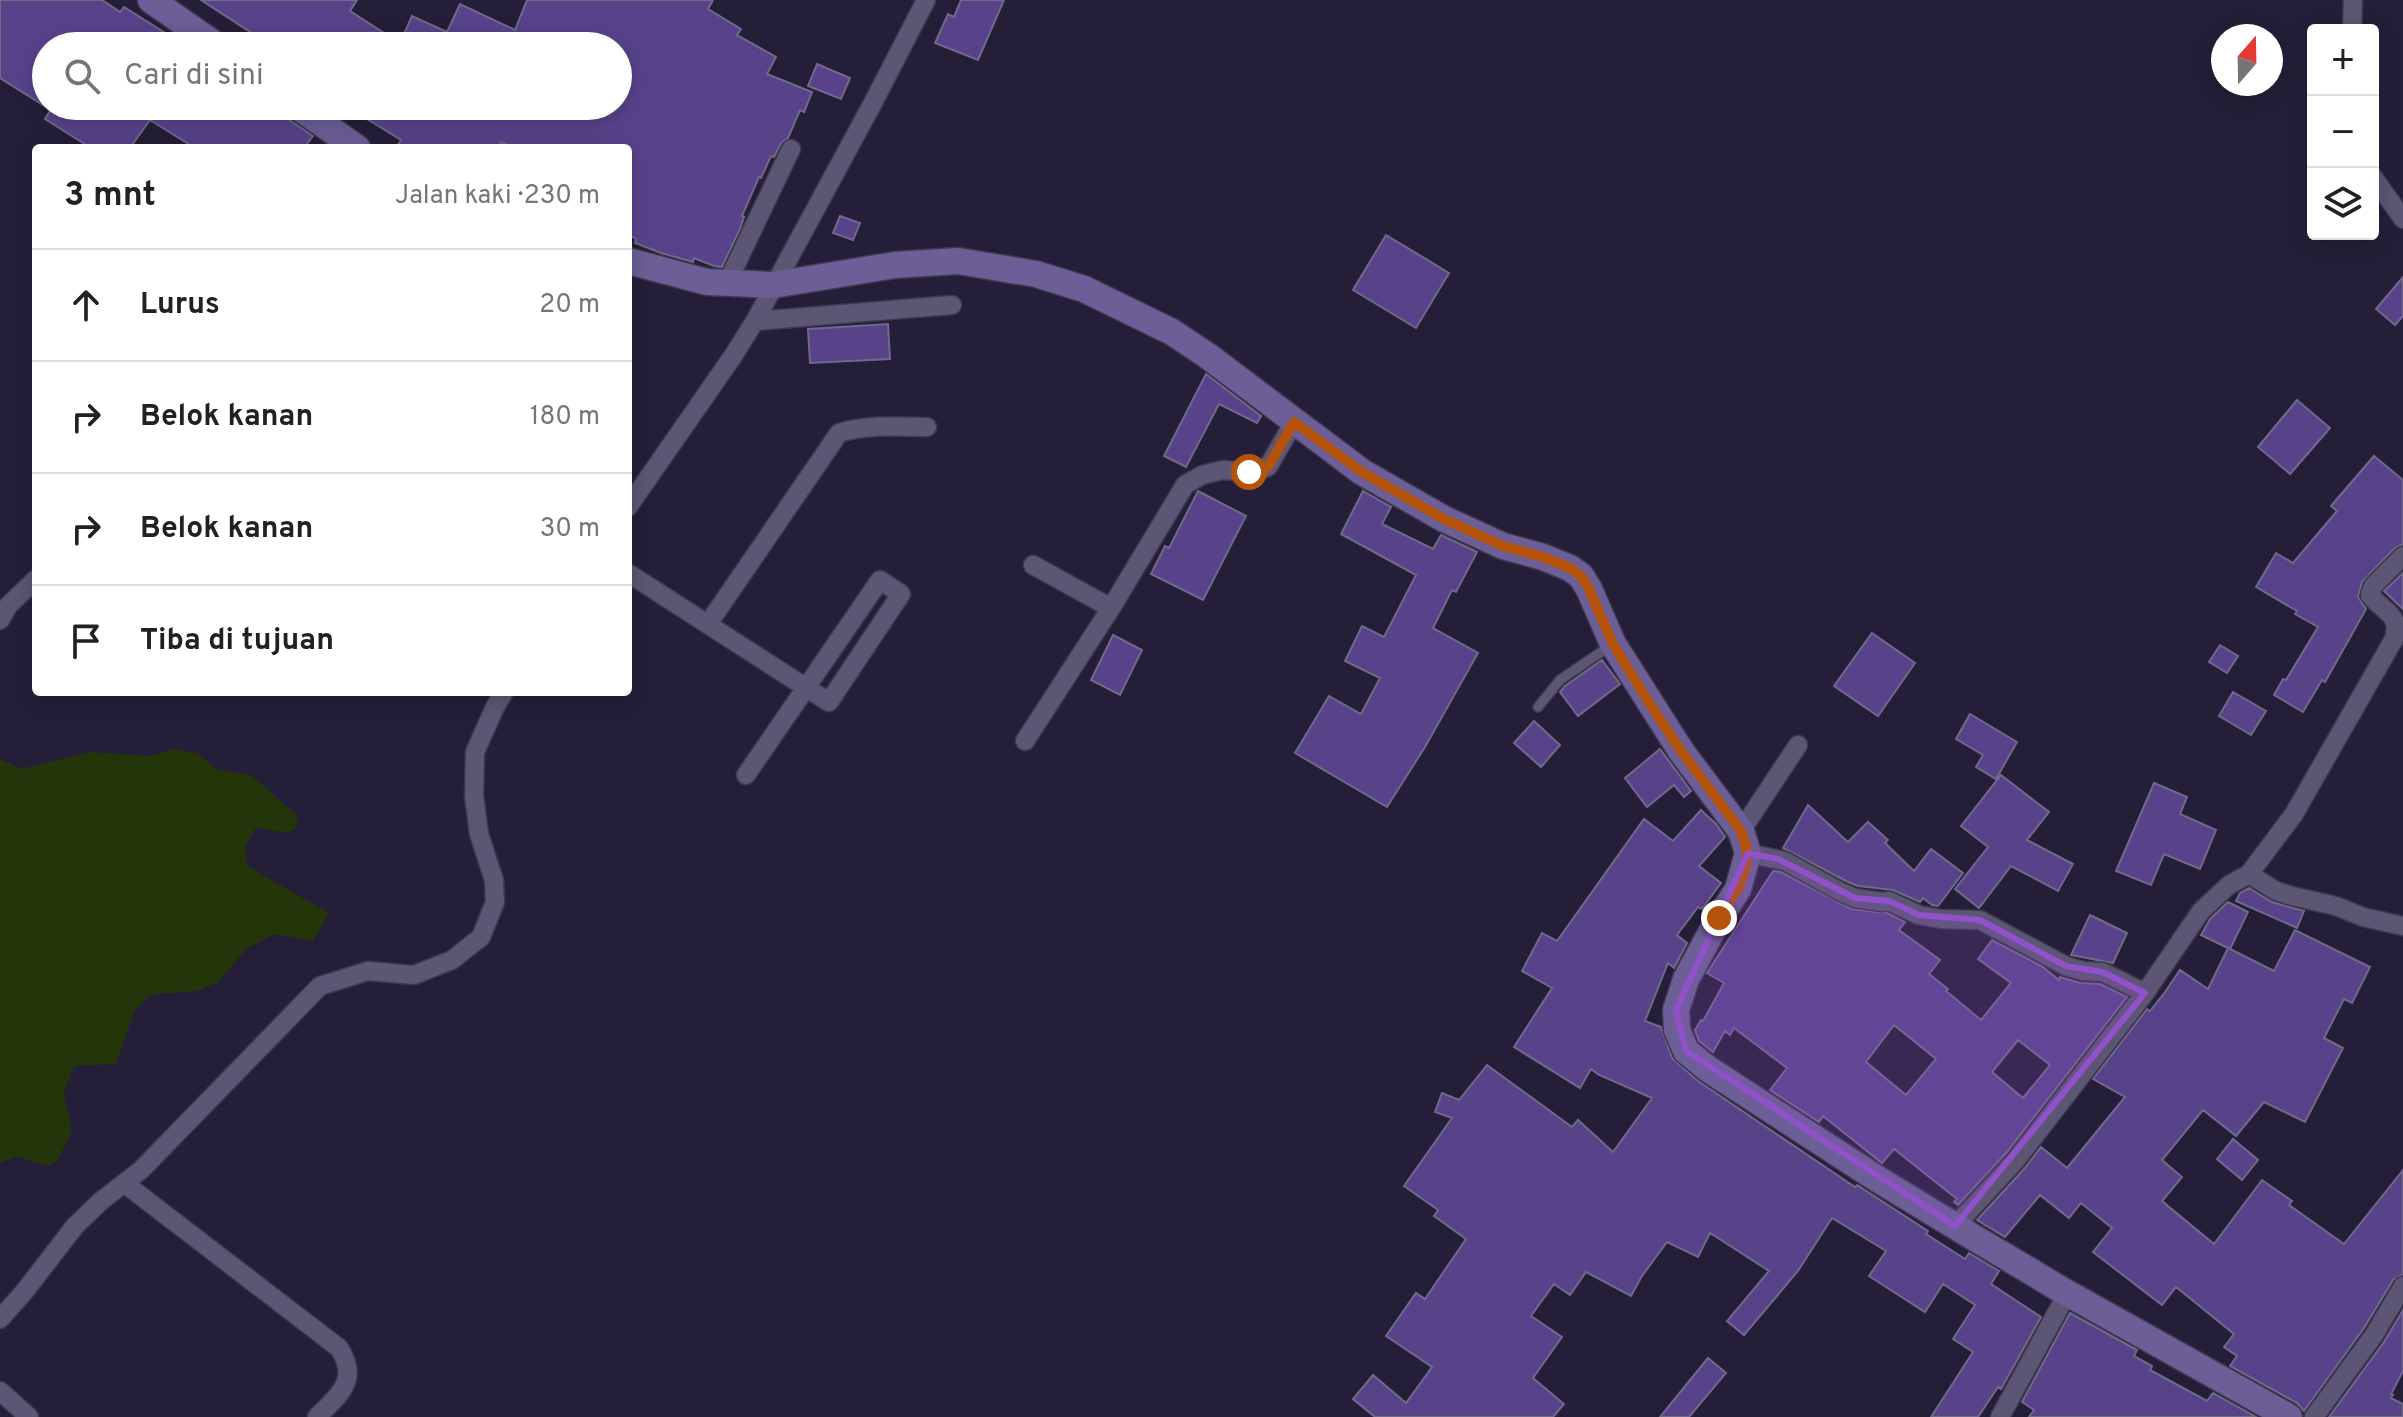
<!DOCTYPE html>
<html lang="id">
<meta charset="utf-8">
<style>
:root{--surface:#fff;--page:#f6f6f6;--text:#202124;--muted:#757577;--line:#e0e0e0}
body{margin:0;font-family:Overpass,sans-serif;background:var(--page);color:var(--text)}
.controls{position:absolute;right:24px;top:24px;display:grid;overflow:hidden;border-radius:8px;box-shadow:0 4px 20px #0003}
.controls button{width:72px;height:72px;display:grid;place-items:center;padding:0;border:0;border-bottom:2px solid var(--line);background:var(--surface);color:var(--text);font:40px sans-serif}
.compass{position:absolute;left:2211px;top:24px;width:72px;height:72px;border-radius:50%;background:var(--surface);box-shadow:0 4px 20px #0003;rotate:20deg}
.stop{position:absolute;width:24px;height:24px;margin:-18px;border:6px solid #b45309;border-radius:50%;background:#fff}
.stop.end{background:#b45309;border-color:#fff;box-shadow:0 2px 8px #0008}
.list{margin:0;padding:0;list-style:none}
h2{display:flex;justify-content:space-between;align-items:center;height:104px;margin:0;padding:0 32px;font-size:34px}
h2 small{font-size:26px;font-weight:400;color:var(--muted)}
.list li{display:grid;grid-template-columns:52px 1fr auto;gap:24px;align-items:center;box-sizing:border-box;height:112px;padding:0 32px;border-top:2px solid var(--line)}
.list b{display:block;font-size:30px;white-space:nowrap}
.list em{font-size:26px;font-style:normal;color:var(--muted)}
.icon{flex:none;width:44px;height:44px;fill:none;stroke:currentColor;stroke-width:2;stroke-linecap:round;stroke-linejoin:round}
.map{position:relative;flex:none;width:2403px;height:1417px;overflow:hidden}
.search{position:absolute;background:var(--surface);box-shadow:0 4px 20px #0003;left:32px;top:32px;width:600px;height:88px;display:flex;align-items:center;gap:20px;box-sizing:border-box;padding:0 28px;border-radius:44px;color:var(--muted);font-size:30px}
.panel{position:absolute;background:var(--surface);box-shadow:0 4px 20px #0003;left:32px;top:144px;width:600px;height:552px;border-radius:8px}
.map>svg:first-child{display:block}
.green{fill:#25350a}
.building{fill:#58438b;stroke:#706989;stroke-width:2;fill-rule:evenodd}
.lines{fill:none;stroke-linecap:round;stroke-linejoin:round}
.lane-casing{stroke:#3e384f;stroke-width:12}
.street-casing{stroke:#3e384f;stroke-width:21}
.secondary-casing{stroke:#3e384f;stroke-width:29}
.lane{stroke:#5c5674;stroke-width:9}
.street{stroke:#5c5674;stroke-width:18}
.secondary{stroke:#6c5e97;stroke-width:26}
.route{stroke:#b45309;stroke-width:10}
.marked{fill:#9151ca;fill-opacity:0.2;stroke:#9151ca;stroke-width:6;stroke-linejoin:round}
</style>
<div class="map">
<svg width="2403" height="1417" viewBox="0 0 2403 1417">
<rect width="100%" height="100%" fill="#251e38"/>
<!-- green -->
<path class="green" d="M173 749 198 753 215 769 251 775 298 816 296 828 287 833 256 828 245 847 247 866 329 913 313 941 275 934 246 949 217 983 196 991 150 995 135 1010 116 1064 74 1066 64 1092 72 1132 57 1161 47 1166 17 1156 0 1163V759L21 769 90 752 150 756Z"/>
<!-- building -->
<path class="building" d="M0 0H102L120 12 124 7 186 46H46V107L0 78Z
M201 0H357L350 11 400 43 412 16 447 32 460 4 515 30 527 0H713L708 9 741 29 737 35 776 57 767 74 812 92 804 112 800 110 788 138 781 143 774 157 771 156 761 178 759 177 742 216 744 217 740 229 722 267 714 266 694 258 693 262 661 253 635 243 636 239 628 234V148H515L501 142 497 148H396L401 140 346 106H555L577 116 582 106H618V46H278L260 34 258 37Z
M961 0H1004L978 60 935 43 948 14 954 17Z
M817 64 850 78 841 99 808 86Z
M53 106H275L288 119 313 136 304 148H195L150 120 130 148H91L45 119Z
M840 216 860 223 853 240 833 233Z
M1386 235 1449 273 1416 328 1353 290Z
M2403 277V316L2395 325 2376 309Z
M888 324 890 359 810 363 808 329Z
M1206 374 1261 416 1257 423 1219 404 1186 467 1164 456Z
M2297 400 2330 428 2290 474 2258 447Z
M2374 456 2403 480V544L2395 548 2362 582 2358 597 2366 609 2325 682 2322 680 2303 712 2274 695 2283 679 2286 680 2318 627 2295 614 2297 611 2256 587 2276 553 2293 563 2337 511 2331 506Z
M1198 491 1246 516 1203 600 1151 574 1165 546 1169 548Z
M1363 491 1391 507 1382 524 1433 549 1441 535 1477 552 1456 592 1452 590 1433 628 1478 653 1425 747 1387 807 1295 753 1329 696 1361 714 1380 678 1345 661 1362 626 1384 637 1416 575 1341 534Z
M2403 573V609L2384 591Z
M1872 633 1915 663 1878 716 1834 686Z
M1113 635 1142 650 1120 695 1091 680Z
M2220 645 2238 656 2227 673 2209 662Z
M1602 660 1620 684 1578 716 1560 692 1565 686Z
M2233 692 2266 711 2251 735 2219 716Z
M1970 714 2017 742 1996 779 1976 767 1983 755 1956 739Z
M1534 721 1560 745 1541 767 1514 743Z
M1660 749 1691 791 1684 797 1674 785 1647 807 1625 778Z
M2001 775 2049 812 2027 840 2073 864 2058 891 2011 866 1979 908 1955 889 1988 847 1961 826Z
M2154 783 2187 797 2180 814 2216 830 2200 869 2164 854 2151 885 2116 871Z
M1808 805 1848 842 1868 822 1888 840 1885 843 1914 871 1931 849 1963 873 1938 906 1932 905 1923 898 1920 902 1893 890 1858 886 1846 881 1783 848Z
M1701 810 1716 824 1725 837 1699 866 1721 883 1702 909 1698 907 1677 935 1687 943 1674 968 1668 963 1645 1021 1661 1027 1672 1058 1698 1081 1855 1187 1857 1185 1928 1231 1926 1234 1965 1259 1969 1253 1999 1271 1991 1284 2041 1317 2001 1389 1998 1387 1978 1417H1931L1973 1352 1953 1339 1975 1305 1943 1284 1925 1312 1869 1276 1886 1251 1832 1218 1798 1271 1744 1335 1727 1321 1769 1271 1710 1233 1698 1257 1667 1242 1642 1276 1631 1296 1586 1272 1570 1295 1554 1284 1531 1316 1562 1337 1533 1378 1564 1404 1553 1417H1375L1353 1399 1373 1375 1406 1403 1432 1367 1386 1336 1416 1293 1425 1299 1466 1239 1434 1216 1438 1210 1404 1186 1452 1118 1435 1112 1442 1093 1459 1100 1487 1065 1572 1127 1578 1120 1613 1152 1652 1098 1599 1075 1591 1069 1580 1088 1514 1047 1552 988 1522 971 1542 933 1557 941 1644 819 1673 841Z
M1773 871 1781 872 1851 909 1887 913 1905 922 1899 930 1940 960 1929 974 1948 989 1946 991 1981 1020 2011 983 1978 959 1992 940 2043 967 2059 980 2060 977 2080 983 2100 984 2127 997 2007 1152 1958 1205 1954 1202 1957 1199 1894 1149 1882 1163 1823 1116 1819 1122 1770 1090 1787 1068 1734 1028 1730 1035 1725 1031 1713 1052 1699 1041 1695 1030 1701 1020 1703 1021 1724 983 1707 973ZM1894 1025 1936 1059 1906 1095 1866 1062ZM2018 1040 2050 1065 2023 1098 1992 1072Z
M2249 888 2272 902 2304 911 2297 928 2236 901 2240 893Z
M2228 902 2248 912 2230 949 2274 971 2295 930 2370 967 2352 1003 2344 999 2324 1038 2343 1048 2305 1122 2264 1102 2236 1136 2203 1110 2162 1160 2182 1177 2162 1201 2214 1244 2262 1180 2292 1201 2289 1205 2344 1244 2403 1170V1274L2393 1280 2364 1328 2304 1411 2297 1403 2230 1366 2237 1356 2224 1347 2234 1334 2176 1287 2162 1305 2093 1252 2112 1228 2081 1203 2069 1218 2040 1195 2005 1237 1977 1220 2025 1168 2041 1147 2067 1168 2125 1097 2093 1079 2147 1009 2150 1011 2165 992 2180 970 2208 989 2228 948 2201 935 2210 919Z
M2090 915 2127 933 2113 963 2071 955Z
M2233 1139 2258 1160 2242 1180 2217 1159Z
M2403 1310V1371L2391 1394 2393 1395 2391 1398 2403 1404V1417H2329L2384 1342Z
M2070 1313 2137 1350 2134 1356 2152 1366 2150 1370 2207 1401 2213 1393 2256 1417H2029L2034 1410 2022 1402Z
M1708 1358 1726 1373 1689 1417H1660Z"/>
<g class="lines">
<!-- lane casing -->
<g class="lane-casing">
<path id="lane" d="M1538 707 1560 680 1610 646"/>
</g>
<!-- street casing -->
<g class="street-casing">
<path id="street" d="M2352 30 2353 0
M2373 177 2403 219
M727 283 791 149
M755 321 952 305
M628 507 733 356 755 321 875 99 926 0
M1033 565 1111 608
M628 573 805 687 829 702 901 594 880 580 746 775
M0 620 8 606 36 579
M708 624 839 433C867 424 898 427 927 427
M1025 741 1111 608 1185 485 1202 475 1223 470 1249 472 1268 467 1294 422
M1741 831 1798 745
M1748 853 1785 861 1841 892 1855 898 1882 902 1889 901 1919 915 1941 919 1980 920 2066 966 2083 971 2103 972 2145 993
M2249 874 2276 891 2292 896 2336 906 2363 917 2403 926
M124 1183 339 1348C360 1380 339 1395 317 1417
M1955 1226 2016 1160 2145 993 2201 911 2229 885 2249 874 2294 814 2394 639C2401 613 2384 613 2370 595L2373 586 2403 556
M0 1319 24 1292 75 1226 101 1201 141 1170 320 986 368 971 414 975 452 960 481 937 495 902 494 880 479 834 474 796 475 752 495 707 504 692
M0 1391 29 1417
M2000 1417 2068 1292
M2314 1417 2374 1335 2403 1286"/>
</g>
<!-- secondary casing -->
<g class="secondary-casing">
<path id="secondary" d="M151 0 217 46
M297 106 357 148
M628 261 707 282 773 285 895 265 958 261 1036 274 1084 289 1172 332 1208 356 1362 472 1444 519 1503 546 1543 557 1570 568 1581 576 1589 589 1613 644 1681 751 1741 831 1748 853 1738 889 1719 918 1686 979 1676 1010 1677 1030 1686 1051 1708 1069 1879 1180 1968 1234 2060 1289 2289 1417"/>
</g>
<!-- lane -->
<use href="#lane" class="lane"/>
<!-- street -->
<use href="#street" class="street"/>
<!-- secondary -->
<use href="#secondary" class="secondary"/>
</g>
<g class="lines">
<!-- route -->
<path class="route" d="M1249 472 1268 467 1294 422 1362 472 1444 519 1503 546 1543 557 1570 568 1581 576 1589 589 1613 644 1646 698 1681 751 1741 831 1748 853 1745 870 1738 889 1719 918"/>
</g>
<!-- marked area -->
<path class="marked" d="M1748 853 1778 859 1855 898 1889 901 1919 915 1980 920 2066 966 2103 972 2145 993 1955 1226 1686 1051 1676 1010Z"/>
</svg>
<div class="controls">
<button>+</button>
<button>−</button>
<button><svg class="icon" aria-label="layers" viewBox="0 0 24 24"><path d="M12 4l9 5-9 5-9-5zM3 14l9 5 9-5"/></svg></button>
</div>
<svg class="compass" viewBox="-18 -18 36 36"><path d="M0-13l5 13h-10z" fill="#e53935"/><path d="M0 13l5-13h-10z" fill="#757577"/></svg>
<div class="stop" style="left:1249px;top:472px"></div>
<div class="stop end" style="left:1719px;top:918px"></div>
<div class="search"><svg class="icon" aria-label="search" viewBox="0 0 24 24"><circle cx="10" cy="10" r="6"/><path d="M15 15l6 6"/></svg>Cari di sini</div>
<section class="panel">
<h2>3 mnt<small>Jalan kaki · 230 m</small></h2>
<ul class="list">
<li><svg class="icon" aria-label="ahead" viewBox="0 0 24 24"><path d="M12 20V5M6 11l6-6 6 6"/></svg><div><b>Lurus</b></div><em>20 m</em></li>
<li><svg class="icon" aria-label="right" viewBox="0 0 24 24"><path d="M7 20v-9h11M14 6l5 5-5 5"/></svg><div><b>Belok kanan</b></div><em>180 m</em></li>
<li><svg class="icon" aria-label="right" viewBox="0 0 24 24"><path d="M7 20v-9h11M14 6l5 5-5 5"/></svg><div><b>Belok kanan</b></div><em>30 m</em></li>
<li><svg class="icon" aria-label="arrive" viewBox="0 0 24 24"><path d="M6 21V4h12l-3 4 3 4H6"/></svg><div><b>Tiba di tujuan</b></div></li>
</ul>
</section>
</div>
